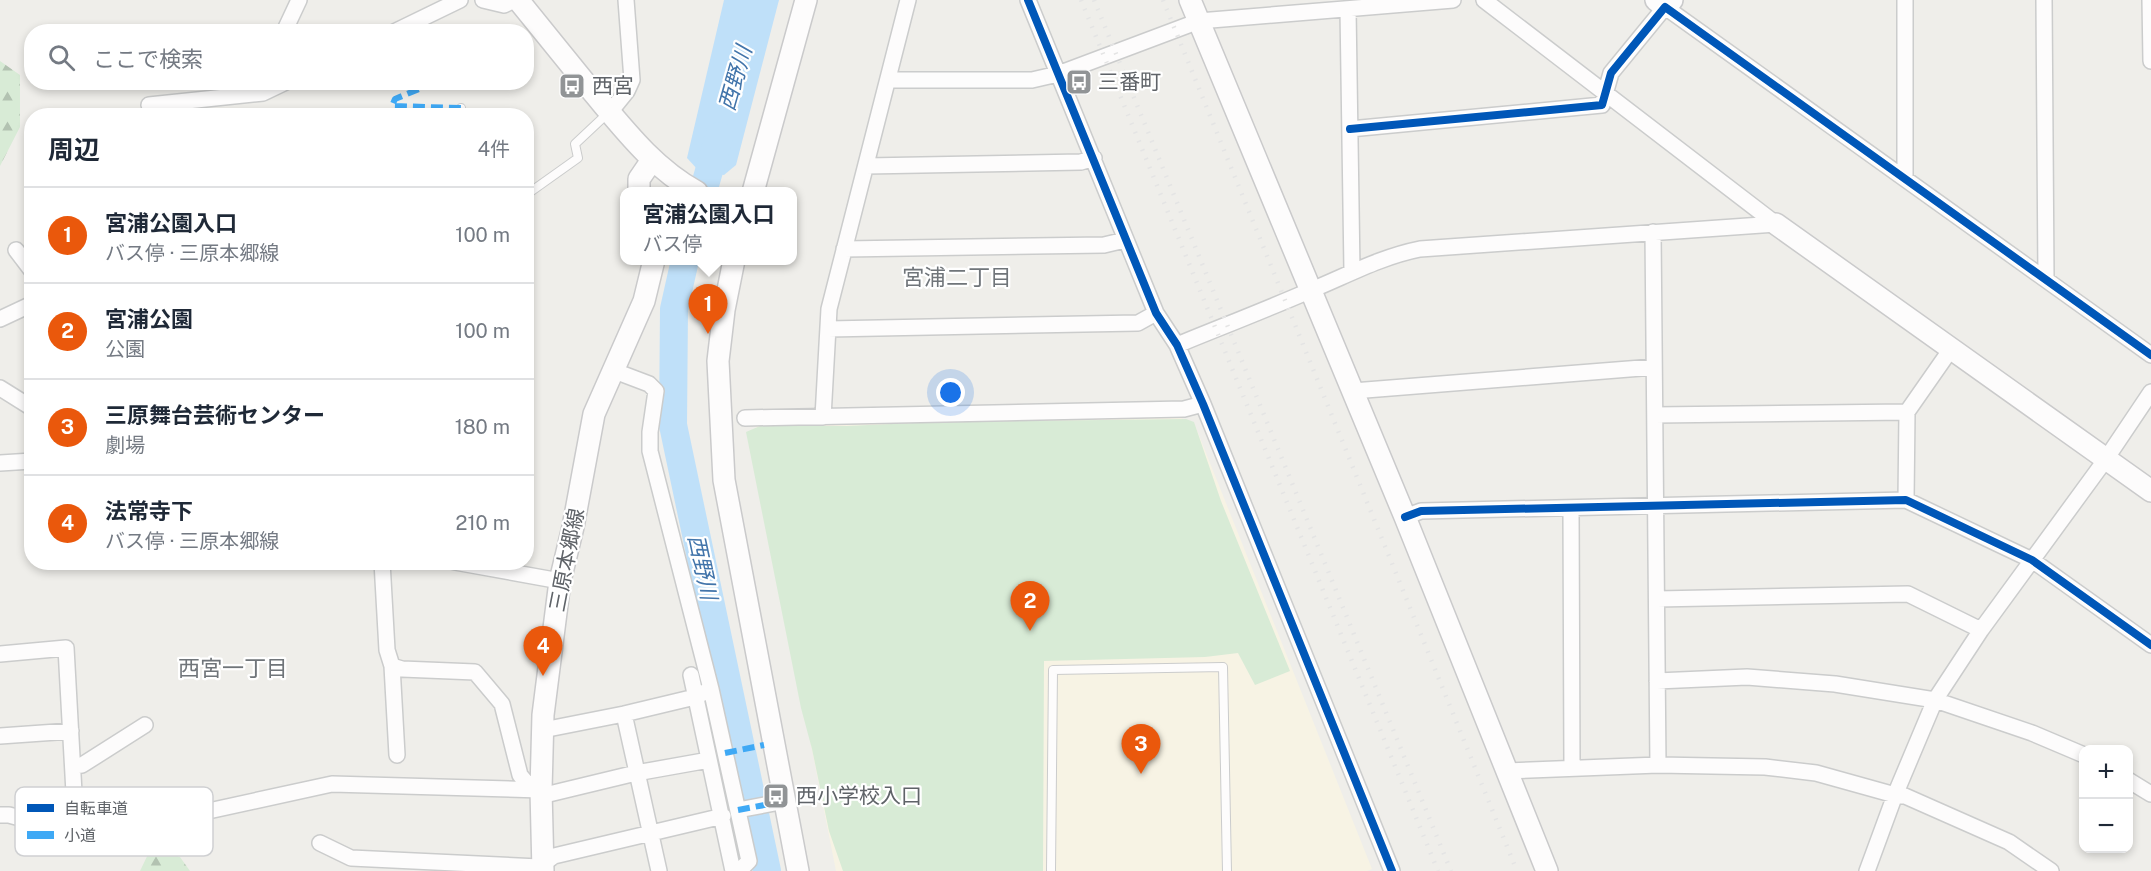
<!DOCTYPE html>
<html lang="ja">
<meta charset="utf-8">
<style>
:root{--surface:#fff;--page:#f6f6f7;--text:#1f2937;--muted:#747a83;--line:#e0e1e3;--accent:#ea580c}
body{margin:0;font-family:"Public Sans","Noto Sans JP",sans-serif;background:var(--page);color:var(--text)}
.controls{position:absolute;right:18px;bottom:18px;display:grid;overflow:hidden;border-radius:12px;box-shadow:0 3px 9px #0003}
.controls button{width:54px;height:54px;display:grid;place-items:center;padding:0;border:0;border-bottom:2px solid var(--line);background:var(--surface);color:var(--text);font:30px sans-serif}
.you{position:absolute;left:951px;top:393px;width:21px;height:21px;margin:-15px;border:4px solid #fff;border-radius:50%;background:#1a73e8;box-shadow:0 0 0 9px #1a73e833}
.badge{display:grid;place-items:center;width:39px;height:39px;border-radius:50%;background:var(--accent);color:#fff;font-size:20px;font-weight:700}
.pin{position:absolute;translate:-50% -50px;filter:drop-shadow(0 2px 3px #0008)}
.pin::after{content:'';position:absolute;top:32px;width:21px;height:18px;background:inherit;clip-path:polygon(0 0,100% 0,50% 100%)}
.popup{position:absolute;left:620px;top:187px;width:177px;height:78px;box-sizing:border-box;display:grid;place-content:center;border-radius:12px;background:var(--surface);filter:drop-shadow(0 2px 4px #0005);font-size:20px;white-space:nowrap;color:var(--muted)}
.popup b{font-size:22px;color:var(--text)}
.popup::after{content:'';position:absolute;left:50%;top:100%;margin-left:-12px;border:12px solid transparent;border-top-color:var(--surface)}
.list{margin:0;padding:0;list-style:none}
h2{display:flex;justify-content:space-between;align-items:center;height:78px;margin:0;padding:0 24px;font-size:26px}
h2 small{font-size:20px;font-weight:400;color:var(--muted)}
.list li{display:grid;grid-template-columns:39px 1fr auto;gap:18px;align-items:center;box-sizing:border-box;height:96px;padding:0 24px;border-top:2px solid var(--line)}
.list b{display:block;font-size:22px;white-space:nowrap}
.list p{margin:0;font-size:20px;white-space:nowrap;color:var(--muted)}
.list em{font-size:20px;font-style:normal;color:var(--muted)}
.icon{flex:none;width:33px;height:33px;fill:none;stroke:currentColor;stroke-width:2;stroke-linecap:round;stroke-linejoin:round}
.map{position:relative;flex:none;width:2151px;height:871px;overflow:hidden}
.search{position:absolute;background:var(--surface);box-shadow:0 3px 9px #0003;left:24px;top:24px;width:510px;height:66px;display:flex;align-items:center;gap:15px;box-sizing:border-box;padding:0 21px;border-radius:24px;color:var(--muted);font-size:22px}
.panel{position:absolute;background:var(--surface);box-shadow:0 3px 9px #0003;left:24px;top:108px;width:510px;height:462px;border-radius:24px}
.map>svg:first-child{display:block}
.commercial{fill:#f7f3e4}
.green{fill:#d8ebd6}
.forest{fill:url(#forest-firs)}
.water{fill:#bfe0f9}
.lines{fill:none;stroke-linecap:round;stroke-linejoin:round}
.river{stroke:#bfe0f9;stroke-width:28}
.lane-casing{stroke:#cbcccc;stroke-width:10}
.street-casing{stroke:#cbcccc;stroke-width:18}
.secondary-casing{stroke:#cacacb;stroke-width:24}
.lane{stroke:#fdfcfc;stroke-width:8}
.street{stroke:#fdfcfc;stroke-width:15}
.secondary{stroke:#fdfcfc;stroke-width:21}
.rail{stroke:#e4e4e4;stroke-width:4.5;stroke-dasharray:1.5 8;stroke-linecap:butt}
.quiet{stroke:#3fa9f5;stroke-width:6;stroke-dasharray:12 6;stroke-linecap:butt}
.cycleway-casing{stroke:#fff;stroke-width:11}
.cycleway{stroke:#0057b8;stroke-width:8}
.labels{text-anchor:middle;stroke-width:4.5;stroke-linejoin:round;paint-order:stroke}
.poi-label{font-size:21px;fill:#5f6368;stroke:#fff;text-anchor:start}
.street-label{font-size:21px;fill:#5f6368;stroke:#fff}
.water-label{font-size:22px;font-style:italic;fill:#4174aa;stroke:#fff}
.neighbourhood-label{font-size:22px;fill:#70757a;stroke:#fff}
.key{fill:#fff;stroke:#cfd0d2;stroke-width:1.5}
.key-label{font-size:16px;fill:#5f6368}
</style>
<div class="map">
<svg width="2151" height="871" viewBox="0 0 2151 871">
<defs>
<pattern id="forest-firs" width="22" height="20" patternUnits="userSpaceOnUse" patternTransform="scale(1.5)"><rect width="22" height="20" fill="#d8ebd6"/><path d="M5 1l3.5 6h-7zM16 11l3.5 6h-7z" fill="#b2c2b1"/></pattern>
</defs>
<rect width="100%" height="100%" fill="#efeeea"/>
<!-- commercial -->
<path class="commercial" d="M1173 415 1194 423 1372 869 1367 871H836L750 436 759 423Z"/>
<!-- green -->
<path class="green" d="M1186 419 1194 422 1221 501 1290 671 1255 685 1238 653 1205 657 1044 661 1043 871H843L829 831 812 749 801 708 746 432 760 426H846L936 422Z"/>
<!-- forest -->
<path class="forest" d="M0 61 20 75V127L0 166Z
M152 846 180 857 190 871H140Z"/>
<!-- water -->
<path class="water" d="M724 0H779L736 165 724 175 699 171 687 158Z"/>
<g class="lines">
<!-- river -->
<path class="river" d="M703 192 719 136
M685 260 674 309 673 425 767 871"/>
<!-- lane casing -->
<g class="lane-casing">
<path id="lane" d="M460 116 461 108
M526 195 578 158 575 144 608 113
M1051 871 1053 670 1223 667 1227 871"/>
</g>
<!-- street casing -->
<g class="street-casing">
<path id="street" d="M483 0 504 5 514 0
M1028 0 1156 313 1177 345 1203 404 1392 871
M1484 0 1776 224
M1905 0V178
M2044 0 2046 279
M2150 0 2151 61
M1348 9 1352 271
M284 32 299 0
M394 32 460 0
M888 80H1032L1058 74 1199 21 1453 0
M149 105 263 93 286 82
M610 112 627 91 632 80 626 0
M1350 129 1602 105 1611 73 1665 7 2151 355
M866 166 1081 162 1094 158
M1653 232 1658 765
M844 249 1104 245 1125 240
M16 250 32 271
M0 319 32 304
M828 329 1138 323 1156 313
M1177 345C1221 327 1265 310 1309 291 1346 276 1380 257 1420 249L1776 224
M0 388 32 408
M1353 391 1654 367
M1655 415 1907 412
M823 417 829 309 908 0
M745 418 1184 409 1203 404
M0 463 32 461
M1906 500 1907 412 1951 349
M1571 509 1572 768
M1405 517 1421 511 1906 500 2032 560 2151 645
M382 562 387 650 392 666 397 755
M455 562 560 581
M1657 599 1908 594 1981 630
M0 654 66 648 76 829
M392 666 402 669 475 672 502 704 520 775 525 781 549 794 636 773 709 760
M691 675 733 871
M1657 681 1747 677 1835 684 1935 700 2032 733 2084 755
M711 689 749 861 739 871
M624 714 659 871
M543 730 624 714 695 697 711 689 650 451V432L656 391 649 384 612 370
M0 736 71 731
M73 766 82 765 145 725
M1506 771 1658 765 1765 767 1816 773 1895 795 1905 796 2009 842 2051 871
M2128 780 2151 794
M738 810 775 803
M0 815H9L56 828 86 830 181 817 332 784 541 790
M320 843 351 858 539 867 554 856 723 816
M1867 871 1895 795 1935 700 1981 630 2106 459 2151 392"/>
</g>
<!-- secondary casing -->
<g class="secondary-casing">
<path id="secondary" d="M518 0C542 30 567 60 591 90 623 128 653 168 697 192
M1190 0 1405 517 1547 871
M1656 0 1665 7 1672 0
M639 192V179L652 160
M753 192 806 0
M1776 224 2151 491
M734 260 724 310 718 361 724 480 798 871
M543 871 541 790 543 715 560 581 573 527 594 414 644 301 654 260"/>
</g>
<!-- lane -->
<use href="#lane" class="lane"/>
<!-- street -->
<use href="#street" class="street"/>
<!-- secondary -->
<use href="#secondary" class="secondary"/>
<!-- rail -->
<path class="rail" d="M1081 0 1438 871
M1094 0 1451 871
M1163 0 1517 871"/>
<!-- quiet -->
<path class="quiet" d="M413 82 424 87 395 99 392 106 461 108
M725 753 764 745
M738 810 775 803"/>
<!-- cycleway casing -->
<g class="cycleway-casing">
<path id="cycleway" d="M1028 0 1156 313 1177 345 1203 404 1392 871
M1350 129 1602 105 1611 73 1665 7 2151 355
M1405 517 1421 511 1906 500 2032 560 2151 645"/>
</g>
<!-- cycleway -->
<use href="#cycleway" class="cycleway"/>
</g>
<!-- icons -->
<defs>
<g id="bus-square" transform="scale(1.35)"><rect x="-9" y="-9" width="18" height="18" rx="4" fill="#919496" stroke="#fff"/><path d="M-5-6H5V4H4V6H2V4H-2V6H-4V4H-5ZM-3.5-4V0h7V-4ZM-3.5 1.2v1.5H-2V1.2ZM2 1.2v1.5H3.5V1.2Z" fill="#fff"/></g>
</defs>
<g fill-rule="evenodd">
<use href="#bus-square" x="1079" y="82"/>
<use href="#bus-square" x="572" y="86"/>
<use href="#bus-square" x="776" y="796"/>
</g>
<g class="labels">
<!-- poi labels -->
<g class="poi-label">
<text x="1098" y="89">三番町</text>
<text x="592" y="93">西宮</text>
<text x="796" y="803">西小学校入口</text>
</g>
<!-- street labels -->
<g class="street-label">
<text transform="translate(567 560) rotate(-79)" y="7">三原本郷線</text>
</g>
<!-- water labels -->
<g class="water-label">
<text transform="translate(735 78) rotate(-74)" y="8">西野川</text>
<text transform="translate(703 567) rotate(78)" y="8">西野川</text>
</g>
<!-- neighbourhood labels -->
<g class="neighbourhood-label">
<text x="957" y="285">宮浦二丁目</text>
<text x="233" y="676">西宮一丁目</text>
</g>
</g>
<!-- legend -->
<rect x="15" y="787" width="198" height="69" rx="9" class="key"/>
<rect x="27" y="804" width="27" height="8" fill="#0057b8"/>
<rect x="27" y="831" width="27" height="8" fill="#3fa9f5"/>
<g class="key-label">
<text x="64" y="814">自転車道</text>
<text x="64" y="841">小道</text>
</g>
</svg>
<div class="controls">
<button>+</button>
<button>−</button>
</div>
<div class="you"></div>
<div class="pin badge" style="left:708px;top:334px">1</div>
<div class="popup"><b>宮浦公園入口</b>バス停</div>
<div class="pin badge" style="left:1030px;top:631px">2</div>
<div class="pin badge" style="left:1141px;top:774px">3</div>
<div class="pin badge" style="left:543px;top:676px">4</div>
<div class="search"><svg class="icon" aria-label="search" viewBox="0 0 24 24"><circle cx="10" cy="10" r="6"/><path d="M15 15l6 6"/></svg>ここで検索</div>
<section class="panel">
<h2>周辺<small>4件</small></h2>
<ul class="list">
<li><span class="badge">1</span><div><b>宮浦公園入口</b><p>バス停 · 三原本郷線</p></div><em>100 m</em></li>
<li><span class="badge">2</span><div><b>宮浦公園</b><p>公園</p></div><em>100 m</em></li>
<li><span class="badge">3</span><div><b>三原舞台芸術センター</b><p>劇場</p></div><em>180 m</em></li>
<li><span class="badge">4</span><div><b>法常寺下</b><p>バス停 · 三原本郷線</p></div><em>210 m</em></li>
</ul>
</section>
</div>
